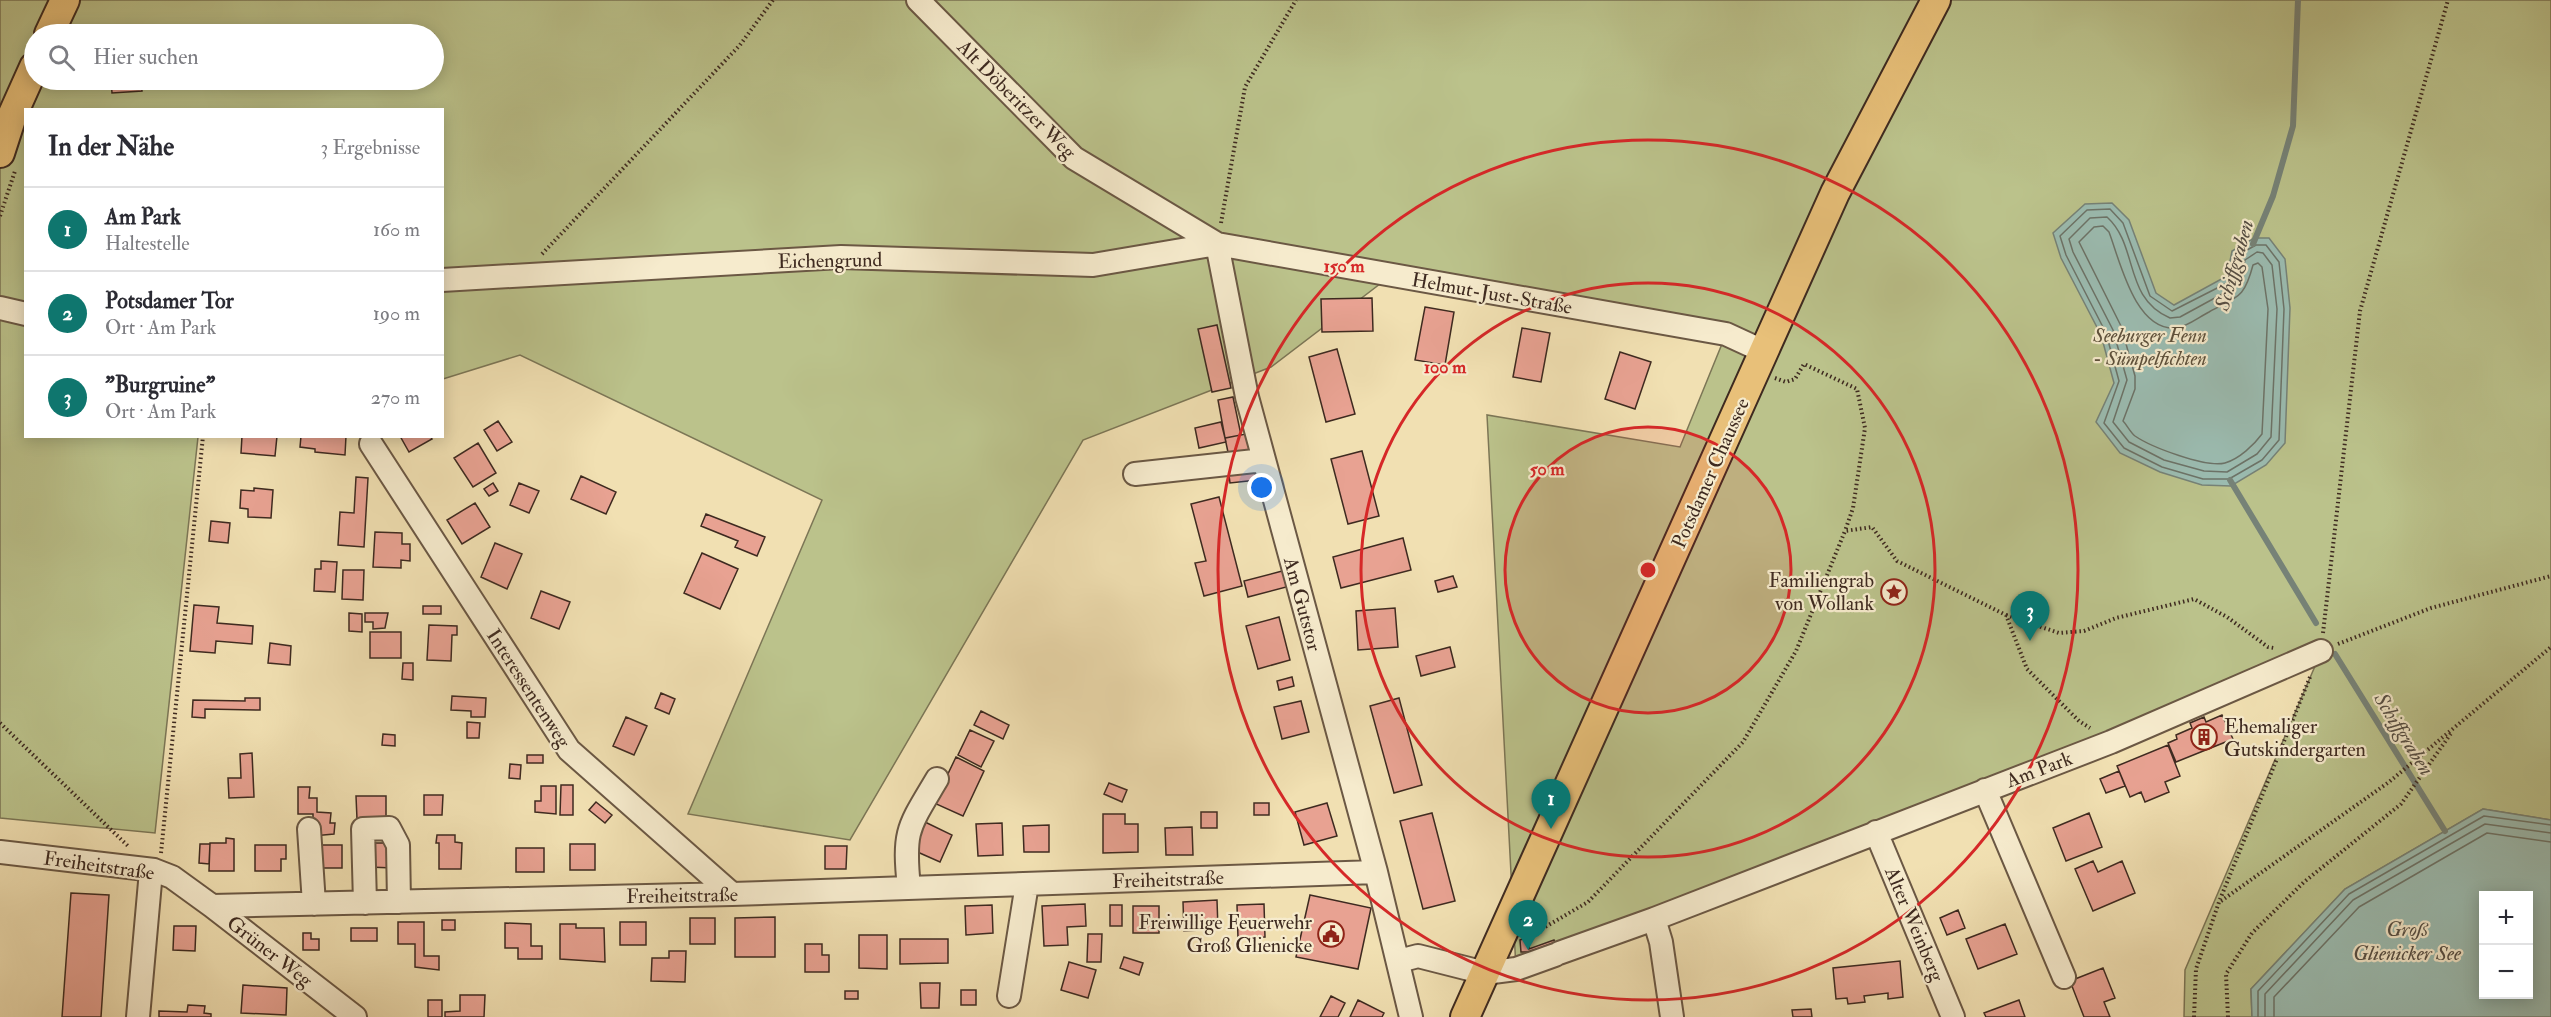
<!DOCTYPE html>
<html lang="de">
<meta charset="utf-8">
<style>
:root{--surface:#fff;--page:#f2f2f3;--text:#2b2b33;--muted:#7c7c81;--line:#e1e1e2;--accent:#0f766e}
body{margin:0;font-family:"IM FELL Double Pica",serif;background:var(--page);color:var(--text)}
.controls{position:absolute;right:18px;bottom:18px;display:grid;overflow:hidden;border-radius:0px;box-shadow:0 3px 15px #0003}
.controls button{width:54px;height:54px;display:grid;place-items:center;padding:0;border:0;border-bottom:2px solid var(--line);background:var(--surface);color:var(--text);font:30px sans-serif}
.you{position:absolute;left:1262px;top:488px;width:21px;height:21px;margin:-15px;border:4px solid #fff;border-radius:50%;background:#1a73e8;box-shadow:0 0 0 9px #1a73e833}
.badge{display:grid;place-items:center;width:39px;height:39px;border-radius:50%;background:var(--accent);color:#fff;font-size:20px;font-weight:700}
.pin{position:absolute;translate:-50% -50px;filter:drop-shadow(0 2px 3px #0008)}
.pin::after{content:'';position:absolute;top:32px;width:21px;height:18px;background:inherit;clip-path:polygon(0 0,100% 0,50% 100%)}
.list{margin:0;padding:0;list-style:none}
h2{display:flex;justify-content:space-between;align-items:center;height:78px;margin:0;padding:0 24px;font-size:26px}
h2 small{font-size:20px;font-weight:400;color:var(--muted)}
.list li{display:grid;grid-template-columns:39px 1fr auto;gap:18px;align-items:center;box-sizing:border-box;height:84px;padding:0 24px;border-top:2px solid var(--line)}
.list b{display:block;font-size:22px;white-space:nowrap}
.list p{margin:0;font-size:20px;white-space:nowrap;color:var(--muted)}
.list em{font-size:20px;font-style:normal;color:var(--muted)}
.icon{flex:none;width:33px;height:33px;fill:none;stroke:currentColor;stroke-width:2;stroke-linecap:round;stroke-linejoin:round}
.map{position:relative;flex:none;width:2551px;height:1017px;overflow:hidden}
.search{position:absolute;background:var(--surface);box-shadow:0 3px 15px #0003;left:24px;top:24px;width:420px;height:66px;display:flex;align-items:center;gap:15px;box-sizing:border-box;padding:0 21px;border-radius:33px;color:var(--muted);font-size:22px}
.panel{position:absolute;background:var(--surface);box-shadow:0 3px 15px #0003;left:24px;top:108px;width:420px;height:330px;border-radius:0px}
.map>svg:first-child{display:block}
.green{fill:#bbc28b;stroke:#7c7656;stroke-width:1.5;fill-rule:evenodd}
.water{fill:#9bbcb1;stroke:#768277;stroke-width:1.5;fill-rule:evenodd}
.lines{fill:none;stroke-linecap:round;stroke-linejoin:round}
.shore{stroke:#6c7368;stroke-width:1.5}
.stream{stroke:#768277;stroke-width:6}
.building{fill:#e8a292;stroke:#3e2a20;stroke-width:1.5}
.minor-casing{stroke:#6b5844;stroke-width:26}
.major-casing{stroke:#3e2a20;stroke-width:32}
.path{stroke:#3e2a20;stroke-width:4;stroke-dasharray:1.5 3;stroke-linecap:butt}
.minor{stroke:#f6ebcd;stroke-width:22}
.major{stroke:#e8c079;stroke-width:28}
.ring{fill:none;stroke:#d62828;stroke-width:3}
.labels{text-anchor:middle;stroke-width:4.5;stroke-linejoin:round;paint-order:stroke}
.street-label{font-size:20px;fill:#3e2a20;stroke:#f6ebcd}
.park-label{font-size:20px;font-style:italic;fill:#5d503b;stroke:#f6ebcd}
.poi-label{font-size:20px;fill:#3e2a20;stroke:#f6ebcd;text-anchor:end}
.water-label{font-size:21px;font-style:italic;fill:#554e44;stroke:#f6ebcd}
.centre{fill:#d62828;stroke:#f6ebcd;stroke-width:3}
.ring-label{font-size:18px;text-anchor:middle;font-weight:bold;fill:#d62828;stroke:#f6ebcd;stroke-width:4.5;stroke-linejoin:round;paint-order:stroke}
</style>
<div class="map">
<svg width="2551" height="1017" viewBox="0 0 2551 1017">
<rect width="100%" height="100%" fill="#f1e0b2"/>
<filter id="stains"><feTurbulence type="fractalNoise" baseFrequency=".00333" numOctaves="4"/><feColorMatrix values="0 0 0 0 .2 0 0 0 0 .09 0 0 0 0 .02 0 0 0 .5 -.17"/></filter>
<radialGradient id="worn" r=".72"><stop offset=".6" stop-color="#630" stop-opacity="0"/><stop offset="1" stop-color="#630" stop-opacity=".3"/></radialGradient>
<!-- green -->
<path class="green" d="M0 0H2551V820L2483 809 2345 889 2251 989 2252 1017H2184L2185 970 2321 652 1516 969 1487 415 1680 447 1726 334 1397 271 1271 367 1083 440 850 840 688 814 822 500 520 355 443 379 442 110H26V436L198 437 155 833 0 818ZM34 34H434V80H34Z"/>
<!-- water -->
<path class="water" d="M2112 203 2129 220 2156 293 2174 305 2227 276 2232 251 2254 238H2269L2285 259 2290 308 2285 443 2266 465 2231 486 2202 485 2160 472 2120 453 2096 422 2114 383 2101 335 2061 258 2053 233 2085 204Z
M2483 809 2551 820V1017H2252L2251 989 2345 889ZM2484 896H2528V994H2484Z"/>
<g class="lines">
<!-- shore -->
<path class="shore" d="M2087 210 2110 209 2123 223 2150 296 2172 311 2231 281 2238 255 2256 245H2266L2279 262 2284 309 2279 440 2262 460 2229 479H2203L2162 467 2124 448 2104 423 2119 381 2106 333 2066 255 2060 236Z
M2090 218 2107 217C2139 246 2123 298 2170 318L2180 317 2235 287 2240 280 2245 260 2257 252 2263 253 2272 265 2277 309 2271 437 2257 454 2227 472 2204 471 2164 460 2129 442 2113 422 2127 380 2113 330 2073 252 2069 239Z
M2094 227 2103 226 2109 232C2120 261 2135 331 2176 328 2187 327 2199 317 2209 312 2238 296 2244 299 2253 265L2258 263 2262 267 2268 309 2262 434C2254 445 2239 459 2225 463 2206 468 2151 447 2135 436 2130 432 2127 425 2123 421L2135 389V376L2121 326 2079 242Z
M2258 1017V991L2349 894 2484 816 2551 825
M2265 1017V994L2353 900 2485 824 2551 833
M2274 1017V997L2359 907 2487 833 2551 842"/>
<!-- stream -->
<path class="stream" d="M2253 244 2273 196 2293 126 2298 0
M2230 480 2316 623
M2335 654 2445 831"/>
</g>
<!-- building -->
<path class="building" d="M111 80H141L142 91 112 93Z
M1372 298 1373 331 1322 332 1321 299Z
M1425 307 1454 312 1445 365 1415 360Z
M1217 325 1231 388 1212 392 1198 329Z
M1522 328 1550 333 1541 382 1513 377Z
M1337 349 1355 414 1326 422 1309 357Z
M1620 352 1651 362 1635 409 1605 399Z
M1233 397 1241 435 1225 438 1218 400Z
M498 421 512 442 497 451 484 430Z
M1221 422 1226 442 1199 448 1195 428Z
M1251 433 1255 451 1229 457 1225 438Z
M242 436H277L275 456 241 453Z
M301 436H346L345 455 315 452V449L300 447Z
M400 436H430L432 439 409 452Z
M478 443 496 473 473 487 454 458Z
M1362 451 1379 516 1348 524 1331 459Z
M1255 465 1257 480 1230 483 1228 467Z
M581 476 616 492 606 514 571 499Z
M356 477 368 478 364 547 338 545 340 512 354 513Z
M493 483 498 491 489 496 484 489Z
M519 483 539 491 529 513 510 505Z
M254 488 273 490 271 518 248 517V509L240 508 241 490 254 491Z
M1219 497 1242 586 1204 596 1195 563 1206 561 1191 504Z
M475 503 490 527 462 544 447 520Z
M706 514 765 537 757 556 735 547 738 541 701 526Z
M211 521 230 523 228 543 209 541Z
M375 532 402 533V544H410V561L401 560V568L373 567Z
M1403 538 1411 570 1341 588 1333 557Z
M495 543 522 554 507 589 481 577Z
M702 553 738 569 720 609 684 593Z
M321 561 337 562 335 592 314 591 315 569H321Z
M343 570H364L363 600 342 599Z
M1286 570 1290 586 1248 597 1244 581Z
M1453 576 1457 587 1438 592 1435 581Z
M541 591 570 602 559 629 531 618Z
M194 605 219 607 217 623 253 626 252 644 216 641 215 653 190 651Z
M423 606H441V614H423Z
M1395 608 1398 647 1358 650 1356 611Z
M349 613 362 614V632L349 631Z
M365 613H388L385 628 373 629V622H365Z
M1279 617 1290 660 1258 669 1246 626Z
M429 625 457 626V635H452L451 661 427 660Z
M370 632H401V658H370Z
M270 643 291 646 290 665 268 663Z
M1450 647 1455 667 1421 676 1416 656Z
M403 663H413V680L402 679Z
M1292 677 1294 686 1279 690 1277 681Z
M661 693 675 699 669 714 655 708Z
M452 696 486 698 485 717H471V711L451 710Z
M245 698H260V710L205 709V718L192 717 193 700 245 701Z
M1399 698 1422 785 1394 793 1370 706Z
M1301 701 1309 732 1282 739 1274 707Z
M981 711 1009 725 1003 739 974 725Z
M2222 715 2233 739 2176 762 2168 743 2177 739 2176 735 2192 728 2190 723 2204 717 2206 722Z
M626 717 647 726 634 755 613 746Z
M467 722 480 723 479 738H467Z
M970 730 994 741 981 767 958 755Z
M383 734 395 735V746L382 745Z
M2168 745 2180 776 2165 782 2169 792 2145 802 2141 792 2130 797 2117 766Z
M252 753 254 797 229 798 228 778H241L240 754Z
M527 755H543V763H527Z
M956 757 984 771 963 816 934 803Z
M510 764 521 765 520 779 509 778Z
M2119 771 2125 786 2106 793 2100 779Z
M1109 783 1127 790 1122 802 1104 794Z
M561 785H573V815H560Z
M541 786H556V814L535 812V801H541Z
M298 787H310L309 798H317V812L331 813 330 823H335L334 834 313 836V814H298Z
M424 795H443L442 815H424Z
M356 796H386V819H357Z
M596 802 612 815 605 823 589 810Z
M1254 803H1269V815H1254Z
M1327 803 1337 836 1304 845 1295 812Z
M1201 812H1217V828H1201Z
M1432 813 1455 901 1423 909 1400 821Z
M2089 813 2102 847 2066 861 2053 828Z
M1103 814H1125V824H1138V852L1103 853Z
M925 822 952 835 940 862 913 850Z
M1002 823 1003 855 978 856 976 824Z
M1049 825V852H1024L1023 826Z
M1192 827 1193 855H1166L1165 828Z
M437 835H455V842L462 843 461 869H439V843H436Z
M226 838 234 839V871H209L210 843H226Z
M370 843H394L393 868 369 867Z
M200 844H210L209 864 199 863Z
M570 844H595V870H570Z
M255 845H286V859H281V871H255Z
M318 845H342V868H318Z
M825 846H847L846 869H825Z
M516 848H544V872H516Z
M2093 861 2098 872 2122 861 2135 893 2093 911 2075 869Z
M71 893 109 895 101 1017H62Z
M1310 895 1371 908 1358 969 1296 957Z
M1217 900 1218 929 1184 931 1183 902Z
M1085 904 1086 926 1067 927 1068 945 1044 946 1042 906Z
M1264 904 1265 937 1238 938 1237 905Z
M992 905 993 933 966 935 965 906Z
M1110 905H1122V926H1110Z
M1133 906H1159V933H1133Z
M1958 910 1965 928 1947 935 1940 918Z
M775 917V957H735V918Z
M690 918H715V944H690Z
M442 920H455V930H442Z
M398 922H424V956H439V970L415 967V944H398Z
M620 922H646V945H620Z
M505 923 531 924V946H542V959H518V948H505Z
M560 924H576V928H604L605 962 560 959Z
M2005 924 2017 954 1978 969 1966 939Z
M174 926H196L195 951 173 950Z
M351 928H377V941H351Z
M303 933H311V939H319V950H303Z
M1088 934H1102L1101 962H1087Z
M859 935H887V969L859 968Z
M1525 938 1530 939 1529 949 1554 940 1562 963 1558 965 1551 944 1529 952H1521L1520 940Z
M900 939H948V963L900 964Z
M805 944H822V955H829V972H805Z
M669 951H686L685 982 651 981 652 958H669Z
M1124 957 1143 963 1139 975 1120 968Z
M1900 961 1903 997 1888 999V993L1864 996 1865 1002 1848 1004 1847 998 1836 999 1833 968Z
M1069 962 1096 970 1088 998 1061 990Z
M2103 968 2115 998 2104 1002 2110 1017H2084L2070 981Z
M920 983H940L939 1008H921Z
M243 985 287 988 286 1015 241 1013Z
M961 990H976V1005H961Z
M845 991H858V999H845Z
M460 995H485L484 1017H445V1012L460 1011Z
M1331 996 1345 1003 1338 1017H1320Z
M428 1000H442V1017H428Z
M1358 1000 1384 1013 1382 1017H1350Z
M2019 1000 2025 1017H1986L1984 1013Z
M188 1005 205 1006 204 1013 211 1014V1017H159V1011L187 1012Z
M1811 1009 1812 1017H1793L1792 1010Z"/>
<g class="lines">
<!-- minor casing -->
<g class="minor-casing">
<path id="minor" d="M918 0 1074 158 1217 244
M1217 244 1247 397 1376 872 1411 1017
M442 280 841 257 1093 265 1217 244 1726 334 1765 352
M0 308 26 314
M371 444 569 750 732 894
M1135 474 1264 460
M1985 790 2064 977
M309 829 314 904
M1876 832 1953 1017
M0 852 154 870 172 877 212 906 732 894 1376 872
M909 888C903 830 908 828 937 779
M365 903 363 829 389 828 398 845 399 902
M212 906 355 1017
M1654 919 1661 942 1672 1017
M1559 953 1654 919 2111 742 2321 651
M1399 961 1418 956 1485 973 1516 969 1555 955
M1009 996 1027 884
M138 1017 150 882 154 870"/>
</g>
<!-- major casing -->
<g class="major-casing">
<path id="major" d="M49 34 65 0
M0 153 12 116 34 67
M1465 1017 1835 193 1936 0"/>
</g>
<!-- path -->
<path class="path" d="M0 216 15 171
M1221 223 1245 87 1296 0
M542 254 740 45 773 0
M1775 378 1786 382 1795 379 1804 364 1857 389 1865 428 1853 508 1845 531
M2006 615 2059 633 2084 631 2116 618 2194 599 2227 617 2268 647 2274 648
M2323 633 2360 311 2448 0
M2338 644 2431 608 2551 576
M0 723 129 847
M161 853 203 436
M2221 901 2389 782 2551 647
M1526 938 1588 902 1743 742 1796 651 1845 531 1872 527 1897 561 2006 615 2027 669 2079 721 2090 728
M2194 1017 2196 969 2219 902 2310 677
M2228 1017 2226 974 2252 933 2304 882 2401 804 2452 732"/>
<!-- minor -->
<use href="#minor" class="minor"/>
<!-- major -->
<use href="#major" class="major"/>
</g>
<!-- distance rings -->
<circle cx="1648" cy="570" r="143" fill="#d62828" fill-opacity=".12"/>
<g class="ring">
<circle cx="1648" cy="570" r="143"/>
<circle cx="1648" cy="570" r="287"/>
<circle cx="1648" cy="570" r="430"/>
</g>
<!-- icons -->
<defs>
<g id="sight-ring" transform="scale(1.35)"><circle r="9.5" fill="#f6ebcd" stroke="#8f2418" stroke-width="1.5"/><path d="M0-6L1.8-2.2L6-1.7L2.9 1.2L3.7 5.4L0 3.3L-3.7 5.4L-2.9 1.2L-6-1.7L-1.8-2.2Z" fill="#8f2418"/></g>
<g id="building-ring" transform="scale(1.35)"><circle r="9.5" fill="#f6ebcd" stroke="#8f2418" stroke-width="1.5"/><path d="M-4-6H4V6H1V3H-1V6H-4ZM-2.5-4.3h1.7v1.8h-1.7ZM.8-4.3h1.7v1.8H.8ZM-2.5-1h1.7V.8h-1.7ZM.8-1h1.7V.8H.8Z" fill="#8f2418"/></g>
<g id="civic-ring" transform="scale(1.35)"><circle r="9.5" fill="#f6ebcd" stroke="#8f2418" stroke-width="1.5"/><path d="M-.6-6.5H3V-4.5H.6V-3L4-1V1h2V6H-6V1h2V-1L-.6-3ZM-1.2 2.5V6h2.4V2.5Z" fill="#8f2418"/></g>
</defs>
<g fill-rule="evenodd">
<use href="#sight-ring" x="1894" y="592"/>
<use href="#building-ring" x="2204" y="737"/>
<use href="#civic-ring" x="1331" y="934"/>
</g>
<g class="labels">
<!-- street labels -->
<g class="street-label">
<text transform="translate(1017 99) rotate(45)" y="7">Alt Döberitzer Weg</text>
<text transform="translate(830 260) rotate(-1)" y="7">Eichengrund</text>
<text transform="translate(1492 293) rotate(10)" y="7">Helmut-Just-Straße</text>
<text transform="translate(1710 473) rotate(-66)" y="7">Potsdamer Chaussee</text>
<text transform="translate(1303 604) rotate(75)" y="7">Am Gutstor</text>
<text transform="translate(529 688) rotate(57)" y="7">Interessentenweg</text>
<text transform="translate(2039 769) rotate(-21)" y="7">Am Park</text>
<text transform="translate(99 865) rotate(8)" y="7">Freiheitstraße</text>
<text transform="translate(1168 879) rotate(-2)" y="7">Freiheitstraße</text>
<text transform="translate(682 895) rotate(-1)" y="7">Freiheitstraße</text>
<text transform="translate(1915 924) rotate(67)" y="7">Alter Weinberg</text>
<text transform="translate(270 951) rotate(38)" y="7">Grüner Weg</text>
</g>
<!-- park labels -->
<g class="park-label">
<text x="2150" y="342">Seeburger Fenn<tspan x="2150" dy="23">- Sümpelfichten</tspan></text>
</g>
<!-- poi labels -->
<g class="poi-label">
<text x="1874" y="587">Familiengrab<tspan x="1874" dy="23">von Wollank</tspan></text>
<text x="2224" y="733" text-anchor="start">Ehemaliger<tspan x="2224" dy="23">Gutskindergarten</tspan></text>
<text x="1312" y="929">Freiwillige Feuerwehr<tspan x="1312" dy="23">Groß Glienicke</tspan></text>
</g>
<!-- water labels -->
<g class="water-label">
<text transform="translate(2234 265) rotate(-74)" y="7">Schiffgraben</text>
<text transform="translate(2404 734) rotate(58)" y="7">Schiffgraben</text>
<text x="2407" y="936">Groß<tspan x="2407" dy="24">Glienicker See</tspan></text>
</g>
</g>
<circle cx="1648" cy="570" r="9" class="centre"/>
<g class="ring-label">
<text x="1344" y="272">150 m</text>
<text x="1445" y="373">100 m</text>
<text x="1547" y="475">50 m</text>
</g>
<rect width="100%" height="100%" filter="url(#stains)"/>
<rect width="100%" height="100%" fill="url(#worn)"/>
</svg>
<div class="controls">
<button>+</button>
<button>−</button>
</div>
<div class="you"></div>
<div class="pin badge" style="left:1551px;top:829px">1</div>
<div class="pin badge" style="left:1528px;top:950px">2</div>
<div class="pin badge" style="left:2030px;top:641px">3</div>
<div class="search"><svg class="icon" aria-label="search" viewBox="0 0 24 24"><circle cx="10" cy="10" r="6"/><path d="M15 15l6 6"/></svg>Hier suchen</div>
<section class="panel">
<h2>In der Nähe<small>3 Ergebnisse</small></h2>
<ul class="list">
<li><span class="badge">1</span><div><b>Am Park</b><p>Haltestelle</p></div><em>160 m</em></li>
<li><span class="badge">2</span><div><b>Potsdamer Tor</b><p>Ort · Am Park</p></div><em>190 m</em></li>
<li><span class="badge">3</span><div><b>&quot;Burgruine&quot;</b><p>Ort · Am Park</p></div><em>270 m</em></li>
</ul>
</section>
</div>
